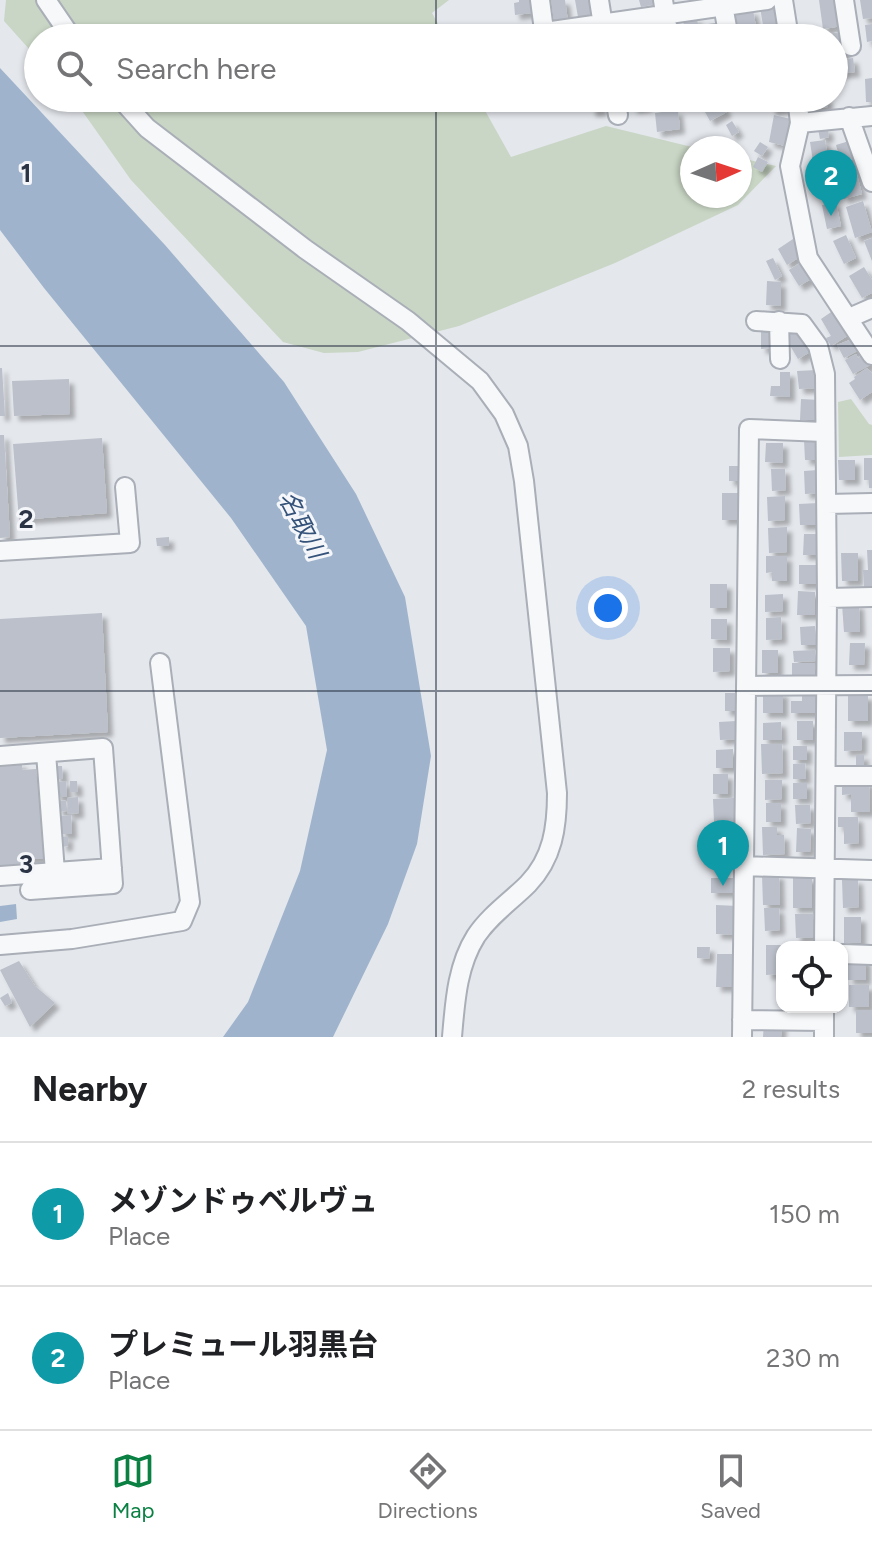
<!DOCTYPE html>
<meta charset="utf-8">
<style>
:root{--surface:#fff;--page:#f2f2f2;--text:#202124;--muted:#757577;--line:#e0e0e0;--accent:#0b8043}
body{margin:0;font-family:Figtree,"Noto Sans JP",sans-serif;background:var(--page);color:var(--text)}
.controls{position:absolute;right:24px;bottom:24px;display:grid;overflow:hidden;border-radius:16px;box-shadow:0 2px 6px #0004}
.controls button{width:72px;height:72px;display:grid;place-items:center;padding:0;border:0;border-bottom:2px solid var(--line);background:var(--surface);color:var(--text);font:40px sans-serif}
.compass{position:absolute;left:680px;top:136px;width:72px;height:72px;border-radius:50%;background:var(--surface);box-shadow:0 2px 6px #0004;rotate:87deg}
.you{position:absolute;left:608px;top:608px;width:28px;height:28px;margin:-20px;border:6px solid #fff;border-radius:50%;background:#1a73e8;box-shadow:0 0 0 12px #1a73e833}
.badge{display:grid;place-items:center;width:52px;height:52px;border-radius:50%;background:var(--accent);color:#fff;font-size:26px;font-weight:700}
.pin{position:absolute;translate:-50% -66px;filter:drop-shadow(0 2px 4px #0008)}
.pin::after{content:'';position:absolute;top:42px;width:28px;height:24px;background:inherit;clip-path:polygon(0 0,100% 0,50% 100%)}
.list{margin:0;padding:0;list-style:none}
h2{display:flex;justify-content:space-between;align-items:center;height:104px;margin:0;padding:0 32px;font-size:34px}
h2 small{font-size:26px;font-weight:400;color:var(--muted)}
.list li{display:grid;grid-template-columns:52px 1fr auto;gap:24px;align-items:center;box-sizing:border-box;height:144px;padding:0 32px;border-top:2px solid var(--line)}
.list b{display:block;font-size:30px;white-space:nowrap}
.list p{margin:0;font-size:26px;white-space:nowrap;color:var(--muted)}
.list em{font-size:26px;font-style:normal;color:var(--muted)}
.icon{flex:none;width:44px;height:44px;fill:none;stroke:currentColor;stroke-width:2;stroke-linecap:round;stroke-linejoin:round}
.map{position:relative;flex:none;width:872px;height:1037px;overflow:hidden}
.search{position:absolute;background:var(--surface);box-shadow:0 2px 6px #0004;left:24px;right:24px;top:24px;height:88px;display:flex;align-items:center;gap:20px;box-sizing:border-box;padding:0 28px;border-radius:44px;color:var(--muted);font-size:30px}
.sheet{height:392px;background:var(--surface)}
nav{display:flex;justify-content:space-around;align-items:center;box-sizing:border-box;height:112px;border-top:2px solid var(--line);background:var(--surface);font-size:22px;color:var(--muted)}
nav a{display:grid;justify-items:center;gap:4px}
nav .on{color:var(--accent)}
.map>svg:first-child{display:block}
.green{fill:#c9d6c5}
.water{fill:#9fb4cc}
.building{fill:#bbc0ca;filter:url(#shadow)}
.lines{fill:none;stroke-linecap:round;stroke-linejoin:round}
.minor-casing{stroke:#a9aeb7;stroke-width:22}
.minor{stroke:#f7f8fa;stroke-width:18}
.grid{fill:none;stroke:#2b3445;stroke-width:2;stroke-opacity:0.55}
.labels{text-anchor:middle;stroke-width:6;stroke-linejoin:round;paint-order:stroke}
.water-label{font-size:24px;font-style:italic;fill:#34527a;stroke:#f4f6f9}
.grid-label{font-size:26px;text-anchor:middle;font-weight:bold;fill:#2b3445;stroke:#f4f6f9;stroke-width:6;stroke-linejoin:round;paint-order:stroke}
</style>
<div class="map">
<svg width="872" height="1037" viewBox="0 0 872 1037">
<defs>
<filter id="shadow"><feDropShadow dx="5" dy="5" stdDeviation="2" flood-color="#0004"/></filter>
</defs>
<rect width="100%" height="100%" fill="#e4e7ec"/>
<!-- green -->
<path class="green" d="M6 0H449L432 13 446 38H38V59L4 21Z
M73 98H478L511 157 606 126 696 148H692V196H740V158L776 166 738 205 615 263 459 326 358 352 324 353 283 342 131 180Z
M851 399 869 424 872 425V455L839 457 838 402Z"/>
<!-- water -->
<path class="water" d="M0 68 165 245 284 382 356 494 405 597 431 756 417 844 388 924 333 1037H223L248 1002 300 871 327 750 306 626 231 518 44 288 0 230Z
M16 904 17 919 0 922V906Z"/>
<!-- building -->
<path class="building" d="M519 0H530L532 13 515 15 514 3 519 2Z
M551 0H565L568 21 554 23Z
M575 0H592L594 15 578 17Z
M639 0H655L656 4 641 7Z
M819 0H839L842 26 823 29Z
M860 0H872V18L863 19Z
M778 4 780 37 765 38 760 7Z
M753 10 757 32 737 35 734 13Z
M697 18 700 38H686L683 20Z
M662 22 665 35 646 38 644 25Z
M721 22 723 38H710L708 24Z
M872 24V41L867 42 865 25Z
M539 25 540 38H524L523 27Z
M843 32 846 55 834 56V38H826V34Z
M637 34V38H617V36Z
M853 58 855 72 837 74 835 61Z
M872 78V102H866L865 79Z
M631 98H645L647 107 633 109Z
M655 98H669L671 108 657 110Z
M706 98H719L727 112 710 121 699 101Z
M770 98H789L790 108 771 111Z
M809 98H828V107L810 108Z
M601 103 602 111 591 112 590 105Z
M678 110 680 129 657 132 655 113Z
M774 115 791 119 785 146 769 142Z
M732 121 739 132 732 136 726 125Z
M828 128 829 137 820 139 818 129Z
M825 140 829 165 814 168 810 142Z
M849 141 854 159 841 163 836 145Z
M760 142 768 147 762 156 754 151Z
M758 157 768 162 762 172 753 167Z
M854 163 862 194 844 199 836 168Z
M827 170 832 195 821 198 815 173Z
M863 201 872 232 855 238 846 207Z
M836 202 841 226 827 229 822 205Z
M846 235 856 258 844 264 833 241Z
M872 238V261L864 241Z
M793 239 803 255 787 265 778 249Z
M773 258 782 276 775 280 766 261Z
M803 261 813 278 799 286 789 270Z
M864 267 872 280V293L862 298 849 276Z
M767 281 781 282V306L766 305Z
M837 308 849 335 831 346 826 338 831 336 821 319Z
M773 324 774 348 761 349V325Z
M799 329 812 351 798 359 785 337Z
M855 338 861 349 844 358 837 345Z
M866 353 872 364 853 374 845 360 856 354 858 358Z
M0 368H2L5 416H0Z
M867 368 872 373V392L860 400 849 383 855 379 854 377Z
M817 370 818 388 799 389 797 371Z
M780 372H790V397L770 396 771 386H780Z
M69 379 70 414 14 416 12 381Z
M801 399 820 400V420H800Z
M0 435H4L10 537 0 538Z
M102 438 107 513 19 520 13 444Z
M804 440H818L819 460H805Z
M766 443H783V463L765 462Z
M864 458H872V488H869V480H864Z
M838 460H855V480H839Z
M729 466H741V481H729Z
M771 469H785L786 490 772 491Z
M818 470 819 493 805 494 804 471Z
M722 493H740V520H722Z
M785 496V520L768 521 767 497Z
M818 503 819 525H800L799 504Z
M787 527V552L769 553 768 528Z
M804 534H818V555H803Z
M169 537V546H157L156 538Z
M867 550H872V587H864L863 570H868Z
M841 553H858V581H842Z
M766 556H787V581H772V572L766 573Z
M799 565H816V584H799Z
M710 584H727V608H710Z
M798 591 815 592V615H797Z
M783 594V611L765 612V595Z
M842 604H859L860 632H844Z
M102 613 108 732 0 738V619Z
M781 617 782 639 766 640V618Z
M711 619H727V640L711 639Z
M815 626 816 645H801L800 627Z
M850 643H865L864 665H849Z
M713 648H730V671L713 672Z
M762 650H778V673H762Z
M815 650 816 661 794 662 793 651Z
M792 663H815V676H792Z
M802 690H819V713H791V701H802Z
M763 692H783V713H763Z
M725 693H739L740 711H725Z
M848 695H868V721H848Z
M736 721 737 739 720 740 719 722Z
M797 721H813V740H797Z
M781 722 782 740H763V723Z
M844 732H862V750L844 751Z
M761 744H782L783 773 762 774Z
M793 746H807V760H793Z
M733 749V768H716V750Z
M856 755H864V766L856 767Z
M22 763V770L36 769 43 859H26L24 866 0 869V765Z
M805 763 806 779H793V764Z
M55 766H62L63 779H55Z
M713 774H728V794H713Z
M765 780H782V799L765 800Z
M66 781 67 797H56L55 782Z
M70 781H77L78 792H70Z
M869 781 870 812H851V794L842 795V782Z
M793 783H807V799H793Z
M78 797 79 813 68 814 67 798Z
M734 798 735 822H714L713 799Z
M57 800 66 801 67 811 58 812Z
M766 803H781V822H766Z
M795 805H810L811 823 796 824Z
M71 815 72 834H61L59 816Z
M838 817H858L859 843 844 844V827H838Z
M762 827H777V835H784L785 854 763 855Z
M797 828 811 829 810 852H796Z
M717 833H734L733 863 716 862Z
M68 836V846L62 847 61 837Z
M779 874 780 905H763L762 875Z
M793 877H812V908H793Z
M711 878H736V893H711Z
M858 879 859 907 843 908 842 880Z
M716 905 737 906 736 935 716 934Z
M764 908H779L780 930 765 931Z
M795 914H813L814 937 796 938Z
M844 917H861V943H844Z
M766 945H781V974L766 975Z
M697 947H710L709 959 697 958Z
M717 954H735L734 987H716Z
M848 959H866V980H848Z
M19 961 35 986 55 1003 30 1027 0 970Z
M849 985H869V1007H849Z
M8 993 12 1003 5 1006 0 998Z
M856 1010H872V1033H856Z
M764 1023 782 1024 781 1037H763Z"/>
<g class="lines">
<!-- minor casing -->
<g class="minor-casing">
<path id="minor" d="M46 0 72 38
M540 0 545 38
M599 0 605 38
M663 0 669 38
M722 0 729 38
M783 0 789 38
M844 0 851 46
M545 32 767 0
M120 98 147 128 305 249 408 321 480 381 504 414 518 446 524 481 557 793C557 827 553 858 528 884 511 901 490 915 476 936 457 966 455 1002 452 1037
M615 98 618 115
M679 98V99
M797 98 800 123 790 166 808 258 872 355
M849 117 872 182
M800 123 872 116
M849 318 872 308
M756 321 802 324 818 346 825 374 827 598 824 947
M779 321 780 359
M827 504 872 503
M0 551 130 543 125 487
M827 598 872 597
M746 686 872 685
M46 753 55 872
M0 756 103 748 113 884 30 890
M826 776H872
M743 866 872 870
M0 876 112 868
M0 945 72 939 182 921 190 902 160 663
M842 954 872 955
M742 1020 824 1021
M742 1037 749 429 824 432
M824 1037V1007"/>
</g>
<!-- minor -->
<use href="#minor" class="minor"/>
</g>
<!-- grid -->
<path class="grid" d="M436 0V38M436 98V1037M0 346H872M0 691H872"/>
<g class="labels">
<!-- water labels -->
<g class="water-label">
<text transform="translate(302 525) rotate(62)" y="8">名取川</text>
</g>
</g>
<g class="grid-label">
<text x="26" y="182">1</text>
<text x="26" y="528">2</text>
<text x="26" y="873">3</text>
</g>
</svg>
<div class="controls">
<button><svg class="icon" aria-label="locate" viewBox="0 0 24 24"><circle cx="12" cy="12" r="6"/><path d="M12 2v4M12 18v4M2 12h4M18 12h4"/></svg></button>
</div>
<svg class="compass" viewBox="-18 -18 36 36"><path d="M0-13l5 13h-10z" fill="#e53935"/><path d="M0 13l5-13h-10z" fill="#757577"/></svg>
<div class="you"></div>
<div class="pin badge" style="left:723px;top:886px;background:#0f9aa8">1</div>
<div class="pin badge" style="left:831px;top:216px;background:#0f9aa8">2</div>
<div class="search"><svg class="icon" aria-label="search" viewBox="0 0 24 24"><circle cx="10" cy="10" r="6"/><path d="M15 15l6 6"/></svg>Search here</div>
</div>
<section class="sheet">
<h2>Nearby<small>2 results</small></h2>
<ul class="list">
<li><span class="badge" style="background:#0f9aa8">1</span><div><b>メゾンドゥベルヴュ</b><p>Place</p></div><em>150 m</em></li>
<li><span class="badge" style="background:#0f9aa8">2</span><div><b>プレミュール羽黒台</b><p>Place</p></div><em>230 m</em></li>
</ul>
</section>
<nav>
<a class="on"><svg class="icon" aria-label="map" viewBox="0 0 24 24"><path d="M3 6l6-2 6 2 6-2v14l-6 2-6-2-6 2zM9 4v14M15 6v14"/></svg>Map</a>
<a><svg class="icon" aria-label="directions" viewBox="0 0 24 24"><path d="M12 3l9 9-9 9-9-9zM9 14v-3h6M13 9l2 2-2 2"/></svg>Directions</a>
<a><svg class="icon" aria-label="saved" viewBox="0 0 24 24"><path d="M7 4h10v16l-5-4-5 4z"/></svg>Saved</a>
</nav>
